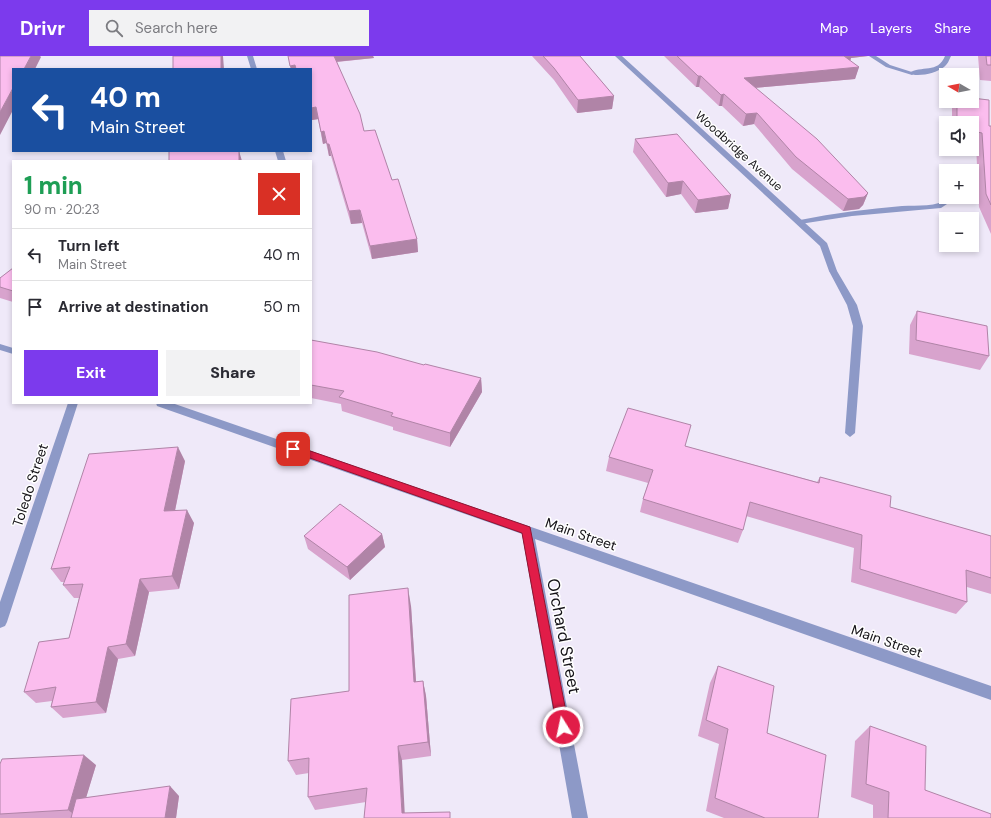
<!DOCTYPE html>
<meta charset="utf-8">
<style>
body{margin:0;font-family:"DM Sans",sans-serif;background:#f2f2f3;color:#2b2b33;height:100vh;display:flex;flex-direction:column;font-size:15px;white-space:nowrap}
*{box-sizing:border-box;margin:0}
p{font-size:13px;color:#7c7c81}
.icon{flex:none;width:22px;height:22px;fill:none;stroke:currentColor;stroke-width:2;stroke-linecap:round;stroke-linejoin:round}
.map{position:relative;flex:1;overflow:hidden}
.sheet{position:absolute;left:12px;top:104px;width:300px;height:244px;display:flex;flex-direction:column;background:#fff;border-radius:0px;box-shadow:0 2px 6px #0003}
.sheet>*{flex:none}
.hud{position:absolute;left:12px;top:12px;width:300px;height:84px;border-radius:0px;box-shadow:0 2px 6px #0003;background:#1a4fa0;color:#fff;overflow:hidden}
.needle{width:26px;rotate:279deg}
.buttons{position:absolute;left:939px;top:12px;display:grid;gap:8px}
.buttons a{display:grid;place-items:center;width:40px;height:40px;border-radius:0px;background:#fff;box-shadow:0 2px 6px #0003;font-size:20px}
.pin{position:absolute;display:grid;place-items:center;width:34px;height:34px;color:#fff;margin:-17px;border-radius:8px;box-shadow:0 2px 6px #0006}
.me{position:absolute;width:44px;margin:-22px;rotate:350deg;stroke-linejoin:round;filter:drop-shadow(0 0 3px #0008)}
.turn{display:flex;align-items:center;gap:14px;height:84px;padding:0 12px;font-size:18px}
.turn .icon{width:52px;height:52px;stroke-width:2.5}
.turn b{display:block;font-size:28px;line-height:34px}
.round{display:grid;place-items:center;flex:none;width:42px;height:42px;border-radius:0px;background:#f2f2f3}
.summary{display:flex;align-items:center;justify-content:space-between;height:68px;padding:0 12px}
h1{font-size:24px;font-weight:800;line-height:30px;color:#1e9e55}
.button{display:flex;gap:8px;margin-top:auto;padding:8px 12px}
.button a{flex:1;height:46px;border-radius:0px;background:#7c3aed;color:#fff;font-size:16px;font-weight:800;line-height:46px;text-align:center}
.button a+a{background:#f2f2f3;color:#2b2b33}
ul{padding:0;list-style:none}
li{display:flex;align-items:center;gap:12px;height:52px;padding:0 12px;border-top:1px solid #e1e1e2}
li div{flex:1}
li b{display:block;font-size:15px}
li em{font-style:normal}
header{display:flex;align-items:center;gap:24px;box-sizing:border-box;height:56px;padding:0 20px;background:#7c3aed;color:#fff}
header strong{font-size:19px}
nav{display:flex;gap:22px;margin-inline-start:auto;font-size:14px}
.search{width:280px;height:36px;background:#f2f2f3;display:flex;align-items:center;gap:10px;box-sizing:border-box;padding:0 14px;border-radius:0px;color:#7c7c81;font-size:15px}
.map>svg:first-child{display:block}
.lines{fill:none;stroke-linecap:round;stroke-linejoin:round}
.service{fill:#8d99c7;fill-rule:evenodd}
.minor{fill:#8d99c7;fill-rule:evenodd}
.wall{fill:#d8a3cd}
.shaded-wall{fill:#b084a7}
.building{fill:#fbbdee;stroke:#b084a7}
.route{fill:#e11d48;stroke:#92132f}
.labels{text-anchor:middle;stroke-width:3;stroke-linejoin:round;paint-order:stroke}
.far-street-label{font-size:12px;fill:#141217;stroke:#fff}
.street-label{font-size:14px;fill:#141217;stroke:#fff}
.near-street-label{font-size:17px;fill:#141217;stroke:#fff}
</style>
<header>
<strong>Drivr</strong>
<div class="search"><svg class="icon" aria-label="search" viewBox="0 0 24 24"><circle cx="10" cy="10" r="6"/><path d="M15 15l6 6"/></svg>Search here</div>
<nav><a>Map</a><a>Layers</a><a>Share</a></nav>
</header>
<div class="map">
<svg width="991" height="762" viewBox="0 0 991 762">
<rect width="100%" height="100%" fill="#efe9f9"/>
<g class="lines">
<!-- service -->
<path class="service" d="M945 0H951C949 4 948 8 944 11 937 17 916 22 909 17 921 9 938 18 945 0Z
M942 110 949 112V115H946L947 148 941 152 852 160 800 168 796 166 800 164C834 157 868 153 902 150 914 149 927 151 939 147Z
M833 212 837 215 857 249 863 270 855 377 850 381 845 377 853 270 847 249 829 215Z"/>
<!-- minor -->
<path class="minor" d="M247 0H253L257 13H251Z
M615 0H622L827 187 837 215 836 217 833 218 829 215 820 190Z
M869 0H876L890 9 915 17 912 19 886 11Z
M275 95H283L286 105H278Z
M0 288 13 292V298L0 294Z
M68 347H78L7 566 5 570 0 572V546Z
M156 347H172L991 630V644L535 483 588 762H572L522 478 157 350Z"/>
</g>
<!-- wall -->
<path class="wall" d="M288 0H373L374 2 337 6 364 75 392 124 417 183 418 196 372 203 362 167 351 168 331 100H329L326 87 323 88 318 63 312 64 311 61V13H291Z
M532 0H580L614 40 612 53 577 57 554 24Z
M664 0H868L851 2 850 5 859 11 855 23 755 32 868 137 863 149 859 153 843 155 792 113 754 68 743 70 722 50H719L699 31H696Z
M978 0H991V25L980 24Z
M955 45H972L989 70H991V178L979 151 976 89H972V67H952V51Z
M635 83 731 139 728 153 695 157 681 138 666 141 633 96Z
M13 212V246L0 242V222Z
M917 255 989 300 980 314 909 298 910 269Z
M311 284 481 322 482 336 450 391 393 374V371L342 355 341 348 311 342Z
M685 390 817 426 820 421 890 451 991 480V538L967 531V546L956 558 851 526 854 492 746 460 743 474 738 487 640 456 643 443 648 427 606 415 609 401Z
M185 405 175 455 194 467 179 533 149 536 135 600 118 603 106 657 63 662 51 651 52 645 36 647 24 636 69 582 79 542H74L63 529 65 526H61L51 513Z
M382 478 385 491 350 524 308 493 304 480Z
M411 550 416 626 423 625 426 640 431 700 402 704 364 762 366 746 315 754 308 741 309 717 296 719 288 705 349 635Z
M718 610 767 677 818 762H724L706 755 719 688 698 680 710 627Z
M870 670 925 734 991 762H873V749L851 741 855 685Z
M0 708 96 709 86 741 179 740 176 762H0Z"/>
<!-- shaded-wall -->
<path class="shaded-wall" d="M31 0H40L41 1 35 13H24Z
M221 0H223L224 13H221Z
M333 0H373L374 2 334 6Z
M842 0H868L851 2 849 9Z
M295 9 296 13H291L290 10Z
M859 11 855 23 741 33 744 22Z
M698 20H701L699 31H696Z
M13 32V54L0 79V56Z
M724 38 722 50H719L721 39Z
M614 40 612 53 577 57 578 44Z
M316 51 319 63 312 64 311 58V52Z
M757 57 754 68 743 70 746 58Z
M324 75 326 87 323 88 321 76Z
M327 88H329L331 100H329Z
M239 95 242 105H239Z
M683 125 681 138 666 141 668 127Z
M868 137 863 149 859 153 843 155 848 143Z
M731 139 728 153 695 157 698 144Z
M360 154 362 167 351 168 349 155Z
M417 183 418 196 372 203 370 190Z
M481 322 482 336 450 391V377Z
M178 391 185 405 172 469 164 455Z
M187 454 194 467 179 533 172 520Z
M382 478 385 491 350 524 347 511Z
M140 523 149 536 135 600 126 588Z
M408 532 411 550 417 641 414 626Z
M108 591 118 603 106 657 96 646Z
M423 625 426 640 431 700 428 686Z
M398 690 402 704 405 762 402 757Z
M84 699 96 709 80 762H79L68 754Z
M170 730 179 740 176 762H165Z"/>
<!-- building -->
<path class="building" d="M0 0H31L24 13H13V32L0 56Z
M173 0H221V13H173Z
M288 0H334L360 58 364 75 375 74 392 124 398 123 417 183 370 190 360 154 349 155 329 88H327L324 75 321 76 316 51 311 52V13H296L295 9 290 10Z
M543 0H580L614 40 578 44 554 12Z
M677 0H844L859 11 744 22 817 83 868 137 864 141 848 143 796 101 757 57 746 58 724 38 721 39 701 20H698Z
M986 0H991V9H987Z
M972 42 989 44V70H991V149L986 138 982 77 972 75V67H957V45H972Z
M677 78 731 139 698 144 683 125 668 127 635 83Z
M169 95H239V105H169Z
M13 212V235L0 231V222Z
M917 255 987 270 989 300 916 284Z
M311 284 377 296 424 309 425 308 481 322 450 377 391 360 393 357 339 341 344 335 311 329Z
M628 352 691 369 685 390 819 427 820 421 891 440 890 451 991 480V522L966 514 967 546 860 513 862 479 750 446 743 474 643 443 653 414 609 401Z
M178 391 164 455 187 454 172 520 140 523 126 588 108 591 96 646 51 651 56 631 24 636 39 586 69 582 83 528 63 529 70 511 51 513 89 398Z
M340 448 382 478 347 511 304 480Z
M408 532 414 626 423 625 428 686 398 690 402 757 450 756V762H364L367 732 308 741 309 702 288 705 291 643 349 635V539Z
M718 610 774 630 767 677 826 699 818 762H765L715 742 728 673 706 664Z
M870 670 926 690 925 734 991 758V762H888L889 736 866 728Z
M84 699 68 754 0 758V708L2 703Z
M170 730 165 762H71L76 743Z"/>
<!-- route -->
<path class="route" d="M293 389 530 471 569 671 568 676 563 677 559 676 557 671 522 477 290 395V390Z"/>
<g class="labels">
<!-- far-street labels -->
<g class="far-street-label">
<text transform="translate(739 95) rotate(42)" y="4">Woodbridge Avenue</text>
</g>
<!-- street labels -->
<g class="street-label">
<text transform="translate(30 429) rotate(-72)" y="5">Toledo Street</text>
<text transform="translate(581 478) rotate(19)" y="5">Main Street</text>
<text transform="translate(887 585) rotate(19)" y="5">Main Street</text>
</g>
<!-- near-street labels -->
<g class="near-street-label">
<text transform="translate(564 580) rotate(79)" y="6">Orchard Street</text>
</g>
</g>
</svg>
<div class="buttons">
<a><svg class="needle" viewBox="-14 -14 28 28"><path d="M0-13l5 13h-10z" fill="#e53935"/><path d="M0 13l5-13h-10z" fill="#7c7c81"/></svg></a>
<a><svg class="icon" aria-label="sound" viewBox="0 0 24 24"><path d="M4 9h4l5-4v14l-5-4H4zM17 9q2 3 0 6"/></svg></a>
<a>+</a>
<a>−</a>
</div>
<div class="pin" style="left:293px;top:393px;background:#d93025"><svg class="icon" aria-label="arrive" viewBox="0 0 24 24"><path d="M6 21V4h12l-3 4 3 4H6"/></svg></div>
<svg class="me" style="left:563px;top:671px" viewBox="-20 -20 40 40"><circle r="17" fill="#e11d48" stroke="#fff" stroke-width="3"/><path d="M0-11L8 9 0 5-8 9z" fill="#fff"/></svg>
<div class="hud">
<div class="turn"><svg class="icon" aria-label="left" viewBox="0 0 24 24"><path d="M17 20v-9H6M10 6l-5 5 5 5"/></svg><div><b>40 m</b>Main Street</div></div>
</div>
<section class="sheet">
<div class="summary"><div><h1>1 min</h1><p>90 m · 20:23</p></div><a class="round" style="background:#d93025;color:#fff"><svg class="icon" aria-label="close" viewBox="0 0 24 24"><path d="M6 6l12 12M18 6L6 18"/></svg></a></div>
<ul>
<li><svg class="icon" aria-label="left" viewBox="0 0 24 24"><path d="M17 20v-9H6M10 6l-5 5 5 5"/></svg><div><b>Turn left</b><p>Main Street</p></div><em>40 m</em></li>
<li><svg class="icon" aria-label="arrive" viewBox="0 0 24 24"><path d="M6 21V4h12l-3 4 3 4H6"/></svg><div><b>Arrive at destination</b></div><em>50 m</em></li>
</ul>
<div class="button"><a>Exit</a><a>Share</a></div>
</section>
</div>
